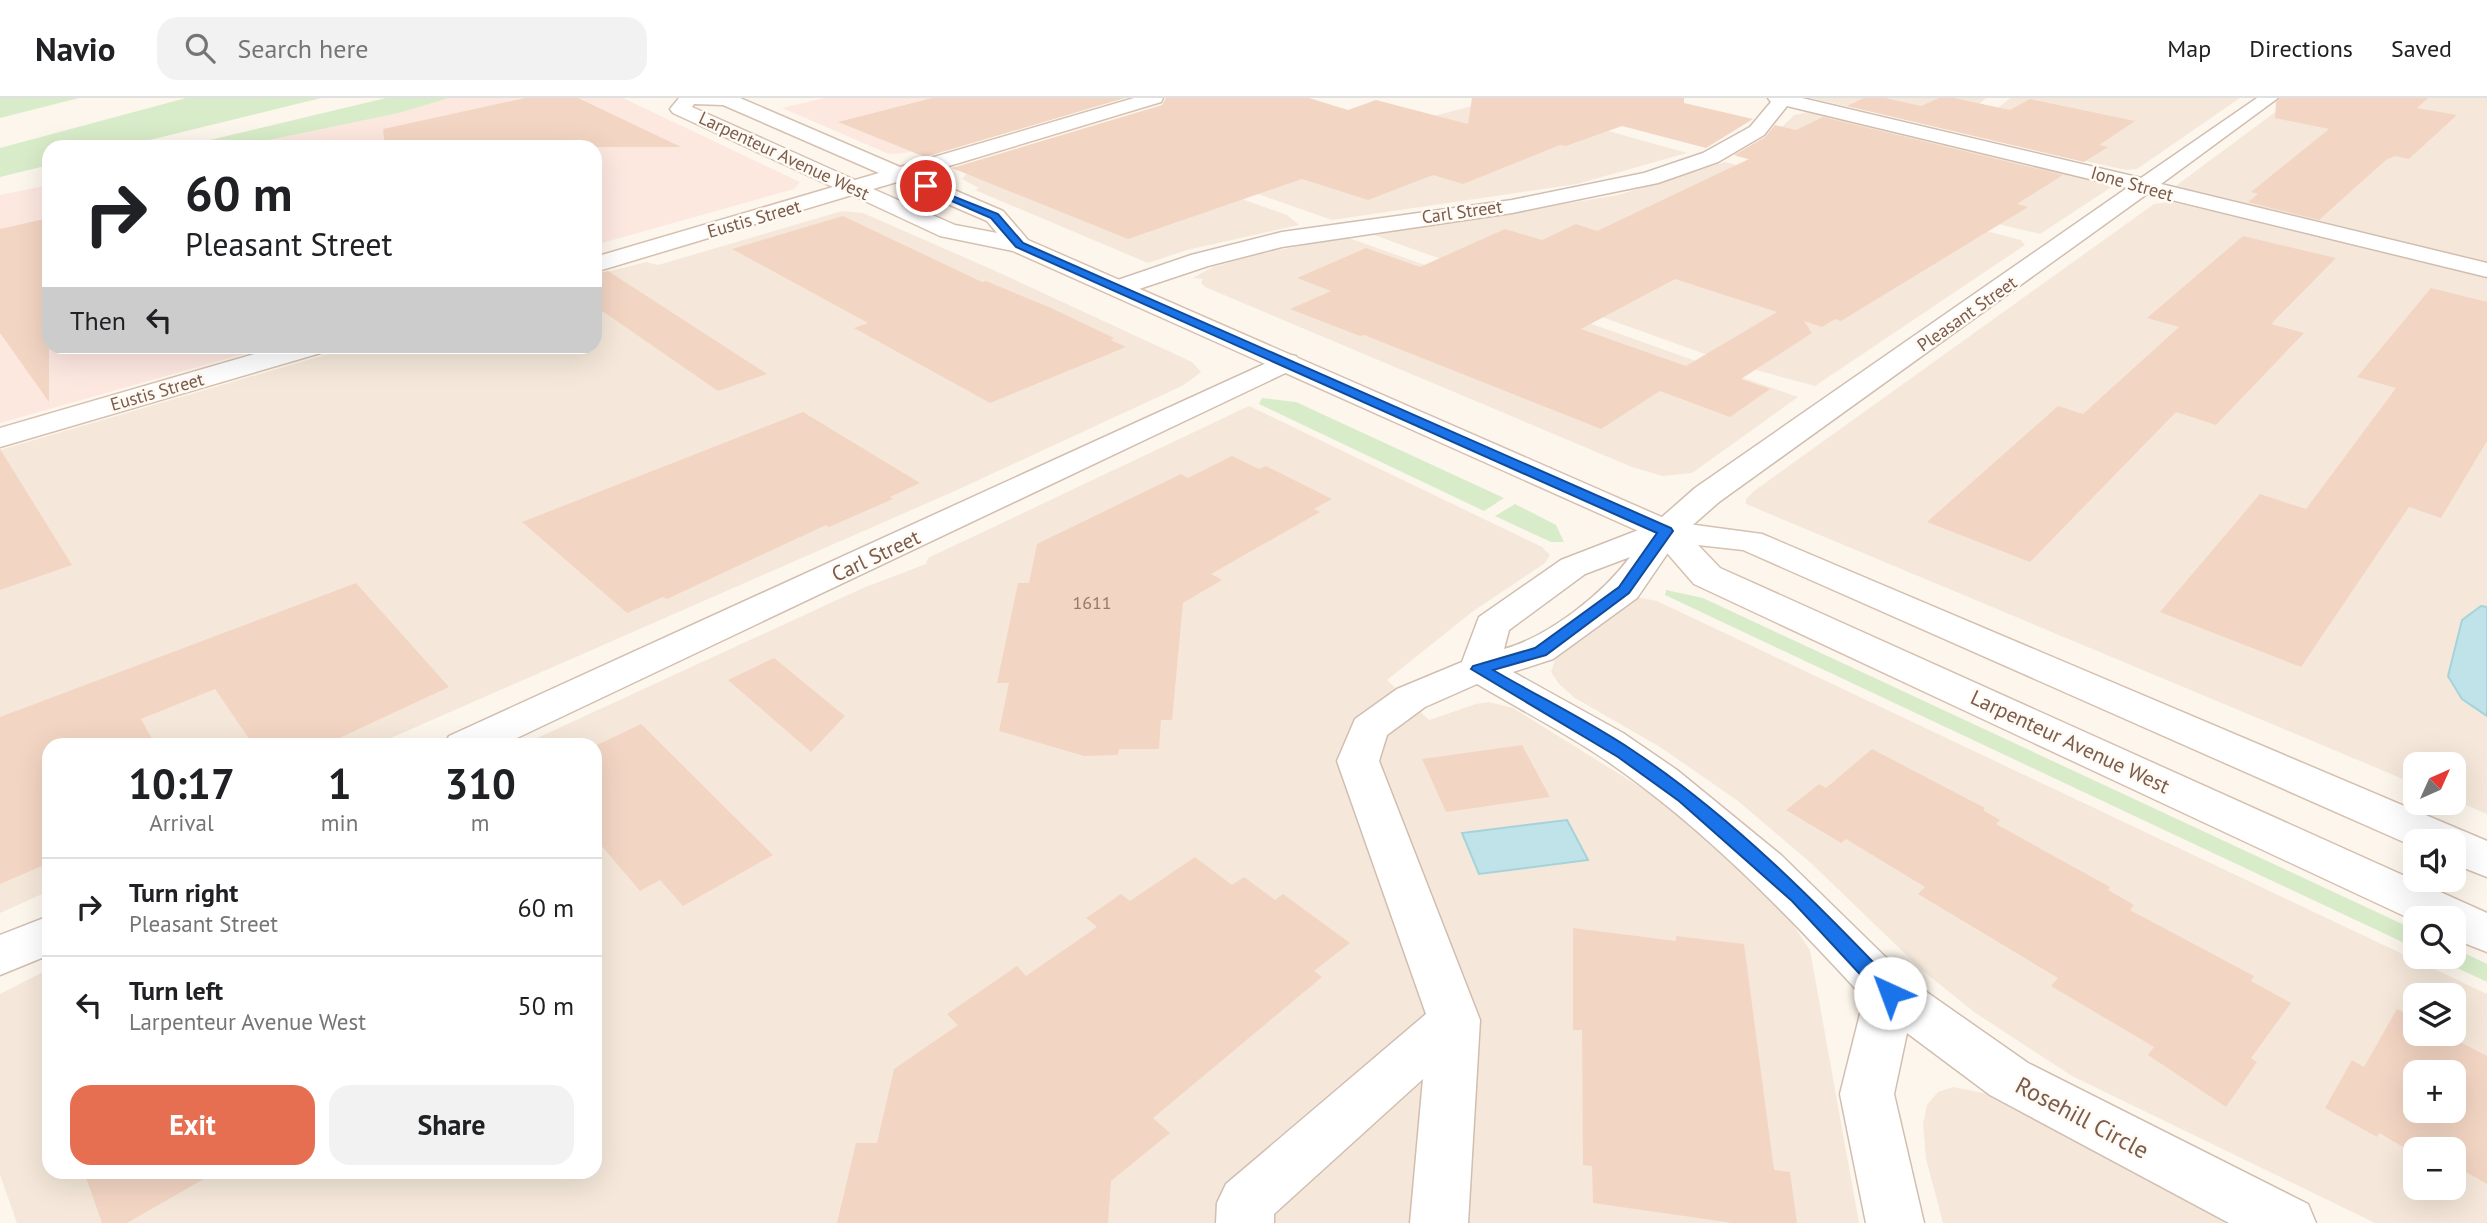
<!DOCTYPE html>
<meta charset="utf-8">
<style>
body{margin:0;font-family:"PT Sans",sans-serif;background:#f2f2f2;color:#202124;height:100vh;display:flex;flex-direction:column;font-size:26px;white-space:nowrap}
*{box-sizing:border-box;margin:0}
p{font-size:23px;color:#757577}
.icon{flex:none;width:38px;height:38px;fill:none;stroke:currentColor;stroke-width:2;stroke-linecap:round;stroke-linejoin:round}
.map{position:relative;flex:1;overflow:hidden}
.side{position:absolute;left:42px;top:640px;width:560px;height:441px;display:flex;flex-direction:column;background:#fff;border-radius:21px;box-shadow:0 7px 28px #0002}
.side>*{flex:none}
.guide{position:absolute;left:42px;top:42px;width:560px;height:214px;border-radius:21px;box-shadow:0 7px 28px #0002;background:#fff;color:#202124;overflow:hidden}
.needle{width:46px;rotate:45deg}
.buttons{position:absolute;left:2403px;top:654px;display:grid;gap:14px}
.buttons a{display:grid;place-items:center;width:63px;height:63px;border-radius:14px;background:#fff;box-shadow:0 7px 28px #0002;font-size:35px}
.pin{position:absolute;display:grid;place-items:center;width:60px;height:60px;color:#fff;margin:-30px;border:4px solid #fff;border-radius:50%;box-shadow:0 2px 7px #0007}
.me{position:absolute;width:77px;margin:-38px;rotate:317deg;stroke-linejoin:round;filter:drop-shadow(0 0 5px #0008)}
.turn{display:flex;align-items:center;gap:24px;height:147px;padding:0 28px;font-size:32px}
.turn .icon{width:91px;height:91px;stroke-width:2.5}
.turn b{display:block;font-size:49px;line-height:60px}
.then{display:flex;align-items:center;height:66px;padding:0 28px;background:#0003;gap:14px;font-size:26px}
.eta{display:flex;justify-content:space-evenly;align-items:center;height:119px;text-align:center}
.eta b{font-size:42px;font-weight:800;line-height:49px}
.cta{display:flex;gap:14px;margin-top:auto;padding:14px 28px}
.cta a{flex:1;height:80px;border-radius:21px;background:#e76f51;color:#fff;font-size:28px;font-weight:800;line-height:80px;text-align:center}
.cta a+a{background:#f2f2f2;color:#202124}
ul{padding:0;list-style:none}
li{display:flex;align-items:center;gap:21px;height:98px;padding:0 28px;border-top:2px solid #e0e0e0}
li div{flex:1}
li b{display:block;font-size:26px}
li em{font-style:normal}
header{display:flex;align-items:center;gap:42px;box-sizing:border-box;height:98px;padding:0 35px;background:#fff;border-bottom:2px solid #e0e0e0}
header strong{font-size:33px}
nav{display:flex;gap:38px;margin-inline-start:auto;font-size:24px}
.search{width:490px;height:63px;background:#f2f2f2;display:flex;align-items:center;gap:18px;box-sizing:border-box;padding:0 24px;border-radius:21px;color:#757577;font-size:26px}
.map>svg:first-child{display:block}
.residential{fill:#f5e8da;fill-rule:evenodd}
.commercial{fill:#fde8e0}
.green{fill:#d8ecc9}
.water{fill:#bfe3e8;stroke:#a5d3da;stroke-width:2}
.building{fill:#f3d5c3;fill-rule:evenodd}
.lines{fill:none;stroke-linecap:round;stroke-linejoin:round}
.street-casing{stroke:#d1beb0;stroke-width:3}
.secondary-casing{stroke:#d6c0b0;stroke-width:3}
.street{fill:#fff;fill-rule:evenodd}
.secondary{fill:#fff;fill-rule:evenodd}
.route{fill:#1a73e8;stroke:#114b97;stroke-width:2}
.labels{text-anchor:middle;stroke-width:5;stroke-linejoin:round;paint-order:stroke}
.far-street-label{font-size:18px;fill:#7a5c4d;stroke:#fffaf3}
.number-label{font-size:18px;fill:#987a6a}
.street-label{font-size:21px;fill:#7a5c4d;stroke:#fffaf3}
.near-street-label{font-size:24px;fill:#7a5c4d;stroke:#fffaf3}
</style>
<header>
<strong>Navio</strong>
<div class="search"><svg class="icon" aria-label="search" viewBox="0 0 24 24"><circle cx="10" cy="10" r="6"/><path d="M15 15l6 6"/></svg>Search here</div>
<nav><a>Map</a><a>Directions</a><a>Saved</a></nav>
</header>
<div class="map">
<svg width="2487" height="1125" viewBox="0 0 2487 1125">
<rect width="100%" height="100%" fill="#fdf6ec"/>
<!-- residential -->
<path class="residential" d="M1811 0H1986L1951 31H1945Z
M2010 0H2240L2137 71 2126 72 1978 39V27Z
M2294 0H2487V166L2176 91 2177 87Z
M1487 4H1504L1687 55 1577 86 1332 122 1207 78Z
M1809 14 2106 84 2110 90 2040 136 1900 103 1736 58 1779 32 1794 17Z
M1725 64 2021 142 2025 147 1815 288 1730 265 1374 137 1618 97Z
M968 74 1231 97 1287 117 1299 127 1187 152 1148 165 975 92 979 90 962 81Z
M2171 104 2487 177V716L2454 702V667H2415V686L1746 406V401L1754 393 2154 106Z
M842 113 863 115 1000 175 1192 264 1201 274 1184 287 957 392 375 647 49 648V793L0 815V352L352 249 595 248V177L646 164 658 167Z
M1346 139 1798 299 1692 375 1662 378 1632 369 1205 189 1201 185 1203 181 1193 180 1213 169 1264 155Z
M1249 308 1542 449 1550 457 1545 465 1472 514 1387 582 1429 622 1476 606 1489 604 1513 610 1661 702 1724 751 1783 812 1810 852 1859 1125H17L0 1077V896L49 871V1074H595V648L522 647 863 490 926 466 928 460Z
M1636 499 1657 503 2487 896V1125H2375L2072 978 1974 914 1922 872 1811 765 1738 703 1660 649 1575 600 1559 586 1551 574 1556 559ZM2415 898H2454V936H2415ZM2415 975H2454V1013H2415ZM2415 1052H2454V1090H2415Z
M1953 989 1993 997 2243 1125H1943L1926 1061 1923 1026 1927 1007 1938 994Z"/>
<!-- commercial -->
<path class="commercial" d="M449 0H623L800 84 794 91 595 147V49H261L268 47 263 43 399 15Z
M824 0H981L1034 19 906 55 889 56 782 10Z
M49 87V248L268 249 0 325V97Z"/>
<!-- green -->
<path class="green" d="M0 0H79L0 20Z
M186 0H321L121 49H49V67L0 79V50Z
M386 0H449L399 15 264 43 269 47 261 49H181Z
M1262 300 1296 304 1504 400 1484 413 1259 306Z
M1515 406 1556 427 1564 444H1551L1495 418Z
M1666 492 1703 500 2415 832V850L1665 497Z
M2454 850 2487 866V884L2434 859H2454Z"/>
<!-- water -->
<path class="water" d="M2481 508 2487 509V618L2462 601 2448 578 2462 522Z
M1567 722 1588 762 1479 776 1462 735Z"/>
<!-- building -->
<path class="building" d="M525 0H578L681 49H385L383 31Z
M932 0H1125L925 59 838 24Z
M1166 0H1309L1348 12 1376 2 1468 26 1472 0H1684V5L1753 21 1706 50 1622 28 1566 48 1560 47 1463 86 1433 77 1368 102 1302 81 1128 141 952 70 1162 7Z
M1864 0H1885L1921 8 1939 0H1954L2010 12 2030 1 2135 23 2099 47 2108 49 2084 64 1847 8Z
M2281 0H2428L2417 10 2457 17 2409 61 2395 58 2386 62 2319 122 2248 104 2258 96 2251 94 2329 31 2275 20 2276 4Z
M1823 19 2063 77 2017 106 2028 109 1841 223 1835 221 1822 229 1804 223 1812 235 1741 281 1770 291 1730 319 1660 293 1601 331 1364 237 1360 238 1290 211 1331 193 1297 180 1366 150 1420 169 1505 131 1542 142 1576 126 1597 133 1749 61 1734 57 1765 39 1775 27 1796 32ZM1675 181 1777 214 1686 268 1581 231Z
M843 118 982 184 986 183 1051 210 1114 240 1111 242 1126 249 990 305 854 230 868 225 732 151Z
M49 120V304L0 235V131Z
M2243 138 2336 160 2271 226 2304 235 2216 327 2176 314 2030 464 1927 424 2058 308 2083 316 2179 229 2147 220Z
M608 173 767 276 718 293 595 208V176Z
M2431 190 2487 204V343L2441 420 2409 409 2301 569 2160 514 2260 396 2306 411 2396 290 2357 279Z
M803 314 920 385 890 399 893 401 829 429 826 427 667 501 663 499 627 515 522 424Z
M0 351 72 467 0 492Z
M1232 358 1259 371 1266 368 1332 401 1314 411 1320 414 1211 476 1222 482 1183 505 1172 622H1161L1159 651H1119L1118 657 1084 658 999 633 1009 585H997L1018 485H1029L1037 446 1181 376 1188 380Z
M356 485 449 589 322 648H254L215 591 141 621 156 648H49V765L0 786V619Z
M774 560 845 618 811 654 728 582Z
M641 626 773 757 683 808 660 782 640 793 595 740V648Z
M1522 647 1550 699 1446 714 1422 661Z
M1872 651 1985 710 1983 712 2000 722 1996 726 2110 789 2108 792 2134 807 2130 812 2254 878 2251 883 2291 905 2251 960 2257 964 2226 1009 2148 957 2154 949 2051 888 2058 880 1918 796 1925 789 1846 741 1841 745 1786 712 1819 686 1826 690Z
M1195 759 1232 787 1244 779 1275 802 1283 796 1350 845 1314 873 1322 879 1153 1020 1170 1035 1111 1083 1108 1125H837L856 1045H877L894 971 958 927 947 916 1017 868 1026 878 1097 829 1086 820 1121 796 1130 803Z
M1573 830 1676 843V838L1744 846 1774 1072 1790 1074 1797 1125H1733L1593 1105 1592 1068 1583 1067 1582 932H1573Z
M2397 911 2415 920V936H2445L2487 958V1086L2454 1067V1052H2426L2416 1046 2412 1054 2379 1035 2377 1039 2325 1010 2352 962 2364 969ZM2415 975H2454V1013H2415Z
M84 1074H216L127 1125H102Z"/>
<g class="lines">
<defs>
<path id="street" d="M1768 0H1802L2141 80 2257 0H2278L2161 86 2487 165V179L2147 96 1719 404 1678 440 1637 500 1553 561 1513 574 1623 635 1677 672 1781 757 1908 881 2028 965 2308 1106 2316 1125H2229L1990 997 1907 935 1894 996 1924 1125H1866L1840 996 1864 900C1786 815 1705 731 1610 665 1568 636 1521 612 1477 586L1425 609 1387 637 1379 663 1480 922 1468 1125H1410L1423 981 1274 1116V1125H1216L1217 1105 1226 1086 1426 916 1337 663 1355 621 1397 591 1462 564 1479 519 1561 462 1654 426 1695 390 2127 90 1787 8 1764 37 1718 64 1658 85 1512 115 1282 149 1208 168 1118 198 1109 195 1105 190 1109 185 1191 157 1282 134 1512 102 1644 75 1703 55 1750 29 1771 4ZM1630 459C1603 496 1548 539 1504 551L1509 532 1585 476Z
M1286 256 1296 258 1300 264 1296 270 500 648H444L449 638Z
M49 818V857L0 877V837Z"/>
<path id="secondary" d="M679 0H740L900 69 1134 0H1163L1161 4 919 77 1003 113 1028 142 1673 424 1762 436 2487 743V779L2454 766V744H2415V749L1743 452 1698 447 1720 470 2487 815V854L2454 841V821H2415V823L1694 486 1654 440 1013 153 940 138 852 97 595 174V159L833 89 673 15 670 11ZM694 6 723 7 879 75 855 82 692 9ZM897 84 987 123 997 135 955 127 873 91Z
M282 248H327L324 254 0 349V330Z"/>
</defs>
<!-- street casing -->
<use href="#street" class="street-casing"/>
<!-- secondary casing -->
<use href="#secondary" class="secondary-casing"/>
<!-- street -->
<use href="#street" class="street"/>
<!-- secondary -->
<use href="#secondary" class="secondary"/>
</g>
<!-- route -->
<path class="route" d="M922 86 998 116 1023 145 1671 430 1673 433 1629 495 1546 557 1493 572C1539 599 1587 622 1632 652 1731 718 1815 803 1897 889L1900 895 1897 901H1883L1792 803 1679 703 1618 659 1471 571 1473 568 1535 550 1619 489 1657 435 1016 149 991 120 922 90Z"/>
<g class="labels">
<!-- far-street labels -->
<g class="far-street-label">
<text transform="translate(784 58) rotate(25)" y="6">Larpenteur Avenue West</text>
<text transform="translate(2132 86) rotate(16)" y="6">Ione Street</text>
<text transform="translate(1462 114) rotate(-8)" y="6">Carl Street</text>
<text transform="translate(754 121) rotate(-16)" y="6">Eustis Street</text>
<text transform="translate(1967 216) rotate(-35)" y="6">Pleasant Street</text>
<text transform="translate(157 294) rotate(-16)" y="6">Eustis Street</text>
</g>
<!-- number labels -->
<g class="number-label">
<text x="1092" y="511">1611</text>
</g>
<!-- street labels -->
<g class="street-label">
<text transform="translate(876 458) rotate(-25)" y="7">Carl Street</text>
<text transform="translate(2070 644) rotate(25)" y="7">Larpenteur Avenue West</text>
</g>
<!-- near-street labels -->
<g class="near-street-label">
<text transform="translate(2082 1020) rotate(28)" y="8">Rosehill Circle</text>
</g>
</g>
</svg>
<div class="buttons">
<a><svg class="needle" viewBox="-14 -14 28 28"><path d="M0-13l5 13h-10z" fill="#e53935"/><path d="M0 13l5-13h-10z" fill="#757577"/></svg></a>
<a><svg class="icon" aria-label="sound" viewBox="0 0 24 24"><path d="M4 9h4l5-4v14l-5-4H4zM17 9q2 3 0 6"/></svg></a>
<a><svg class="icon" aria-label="search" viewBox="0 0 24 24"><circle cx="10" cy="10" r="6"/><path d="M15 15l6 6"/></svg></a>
<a><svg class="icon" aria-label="layers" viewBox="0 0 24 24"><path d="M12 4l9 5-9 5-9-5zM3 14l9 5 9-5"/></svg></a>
<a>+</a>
<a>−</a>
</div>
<div class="pin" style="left:926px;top:88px;background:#d93025"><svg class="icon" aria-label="arrive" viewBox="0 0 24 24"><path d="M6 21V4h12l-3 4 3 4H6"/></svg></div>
<svg class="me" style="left:1890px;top:895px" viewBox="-20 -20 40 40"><circle r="19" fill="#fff"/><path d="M0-13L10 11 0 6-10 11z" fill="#1a73e8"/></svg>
<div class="guide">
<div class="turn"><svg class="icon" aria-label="right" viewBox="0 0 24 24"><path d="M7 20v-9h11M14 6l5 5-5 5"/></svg><div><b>60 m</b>Pleasant Street</div></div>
<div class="then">Then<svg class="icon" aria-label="left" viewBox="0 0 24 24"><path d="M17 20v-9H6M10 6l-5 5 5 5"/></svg></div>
</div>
<section class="side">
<div class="eta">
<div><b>10:17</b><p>Arrival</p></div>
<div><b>1</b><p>min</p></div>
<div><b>310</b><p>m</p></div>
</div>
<ul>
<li><svg class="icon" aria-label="right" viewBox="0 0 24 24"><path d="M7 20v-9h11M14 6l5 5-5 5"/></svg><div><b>Turn right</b><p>Pleasant Street</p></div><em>60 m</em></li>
<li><svg class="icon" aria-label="left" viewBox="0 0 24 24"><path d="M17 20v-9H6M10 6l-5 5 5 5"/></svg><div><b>Turn left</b><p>Larpenteur Avenue West</p></div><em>50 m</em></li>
</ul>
<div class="cta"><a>Exit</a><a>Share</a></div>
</section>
</div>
